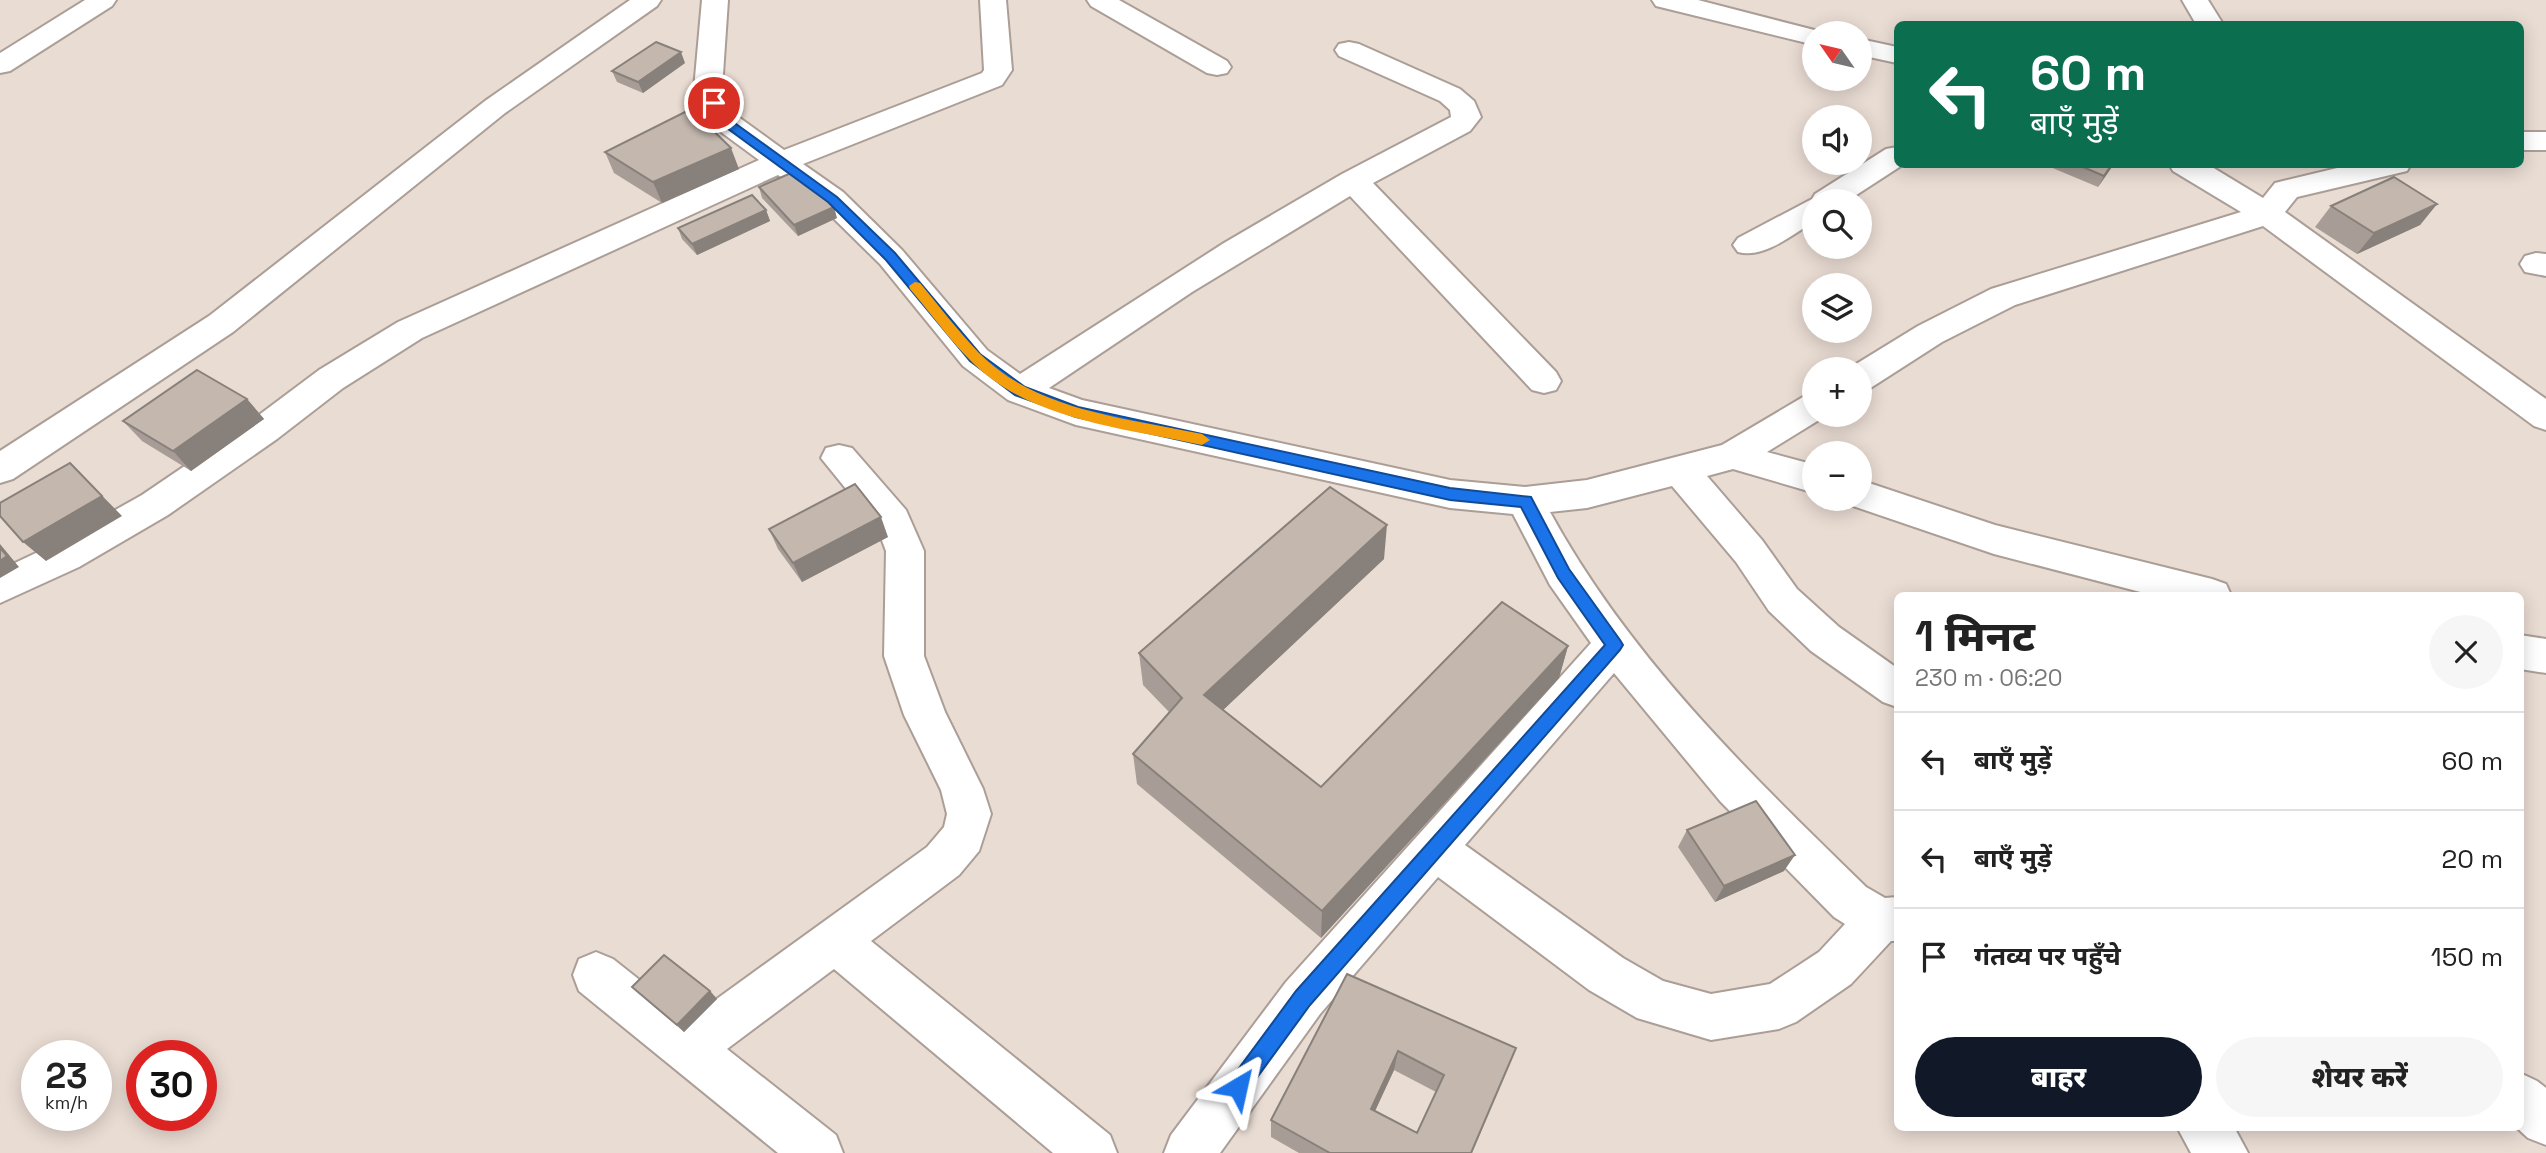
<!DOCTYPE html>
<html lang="hi">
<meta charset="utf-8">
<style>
body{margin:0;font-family:"Space Grotesk","Noto Sans Devanagari",sans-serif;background:#f6f6f6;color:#222;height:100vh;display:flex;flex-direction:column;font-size:26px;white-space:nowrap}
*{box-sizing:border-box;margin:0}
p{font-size:23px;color:#767676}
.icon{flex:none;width:38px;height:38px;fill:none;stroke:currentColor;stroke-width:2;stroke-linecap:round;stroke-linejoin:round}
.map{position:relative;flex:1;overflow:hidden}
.details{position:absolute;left:1894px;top:592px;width:630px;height:539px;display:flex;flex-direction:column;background:#fff;border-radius:10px;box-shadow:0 4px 18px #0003}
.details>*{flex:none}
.top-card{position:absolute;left:1894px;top:21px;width:630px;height:147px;border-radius:10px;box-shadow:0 4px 18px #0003;background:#0b6e4f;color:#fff;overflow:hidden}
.needle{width:46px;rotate:304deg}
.controls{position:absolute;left:1802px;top:21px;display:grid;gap:14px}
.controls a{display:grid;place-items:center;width:70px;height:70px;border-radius:50%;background:#fff;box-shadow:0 4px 18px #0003;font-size:35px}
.speed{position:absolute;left:21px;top:1040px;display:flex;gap:14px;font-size:35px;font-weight:700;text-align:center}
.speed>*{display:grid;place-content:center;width:91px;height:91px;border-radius:50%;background:#fff;box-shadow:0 4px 18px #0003;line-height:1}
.speed small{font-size:18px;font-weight:400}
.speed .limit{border:10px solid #d22;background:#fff;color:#111}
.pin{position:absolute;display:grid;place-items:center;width:60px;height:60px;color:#fff;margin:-30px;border:4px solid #fff;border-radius:50%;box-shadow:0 2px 7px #0007}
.me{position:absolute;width:77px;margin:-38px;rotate:36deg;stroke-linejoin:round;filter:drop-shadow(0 0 5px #0008)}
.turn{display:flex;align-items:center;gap:24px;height:147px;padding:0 21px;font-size:32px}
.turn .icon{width:91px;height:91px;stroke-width:2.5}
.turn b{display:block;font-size:49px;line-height:60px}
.round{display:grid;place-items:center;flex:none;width:74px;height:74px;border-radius:37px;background:#f6f6f6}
.headline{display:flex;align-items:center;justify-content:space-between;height:119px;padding:0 21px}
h1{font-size:42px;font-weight:800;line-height:52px}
.primary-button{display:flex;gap:14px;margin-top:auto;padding:14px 21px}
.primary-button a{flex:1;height:80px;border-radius:42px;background:#111827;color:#fff;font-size:28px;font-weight:800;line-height:80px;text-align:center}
.primary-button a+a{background:#f6f6f6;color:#222}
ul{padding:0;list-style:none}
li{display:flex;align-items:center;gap:21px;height:98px;padding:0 21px;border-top:2px solid #e0e0e0}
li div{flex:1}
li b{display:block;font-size:26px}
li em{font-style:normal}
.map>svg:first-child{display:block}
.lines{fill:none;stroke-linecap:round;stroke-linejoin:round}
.minor-casing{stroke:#ab9e96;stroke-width:4}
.minor{fill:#fff;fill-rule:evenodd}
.wall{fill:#a89d96;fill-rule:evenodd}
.shaded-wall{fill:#88807a}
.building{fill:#c3b7ae;stroke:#88807a;stroke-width:2;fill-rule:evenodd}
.route{fill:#1a73e8;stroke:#114b97;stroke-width:2}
.slow{fill:#f59e0b}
</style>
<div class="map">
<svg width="2546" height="1153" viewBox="0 0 2546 1153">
<rect width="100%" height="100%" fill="#e9dcd3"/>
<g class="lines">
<defs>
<path id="minor" d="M85 0H116L112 6 10 71 0 73V53Z
M630 0H661L657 6 505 113 233 332 13 479 0 483V451L209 316 485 101Z
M702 0H728L722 89 733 113 784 150 982 73 984 70 980 0H1006L1012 70 1002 85 803 164 843 192 902 250 987 350 1020 374 1224 243 1342 174 1451 117 1450 110 1440 101 1339 56 1335 50 1339 44 1349 42 1359 44 1460 89 1474 101 1481 117 1470 131 1373 183 1556 372 1561 381 1556 390 1544 393 1532 390 1350 196 1192 292 1049 388 1082 400 1450 480 1525 487 1587 480 1722 445 1803 397 1815 393V415H1827L1767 452 1815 465V493L1733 469 1707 476 1762 540 1797 589 1839 627 1897 668V707L1883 702 1811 651 1769 611 1736 562 1672 486 1587 508 1550 512C1629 657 1749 773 1866 887L1885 898 1897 897V941H1891L1851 984 1796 1022 1779 1029 1711 1040 1637 1018 1589 990 1438 877 1320 1014 1220 1153H1164L1171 1135 1286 982 1591 643 1550 585 1513 514 1450 508 1076 425 1008 400 963 366 880 264 821 206 778 175 422 338 343 388 277 439 168 515 79 567 0 603V570L53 545 142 495 251 421 319 370 398 322 759 160 710 124 694 89ZM1614 673 1720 801 1834 917 1845 924 1819 952 1770 984 1711 994 1663 981 1623 958 1465 845Z
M1087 0H1119L1227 61 1231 67 1227 73 1217 75 1207 73 1091 6Z
M1652 0H1698L1826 33H1815V45L1656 6Z
M2182 0H2208L2223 24H2196Z
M1860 39 1897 47V63L1860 55Z
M2520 132H2546V150H2520Z
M1897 147V164H1904L1847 201H1815V221C1793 234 1764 259 1738 252L1733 245 1738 238 1812 199 1815 194 1886 149Z
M2169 164H2207L2263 198 2275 183 2354 164H2411L2407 171 2297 197 2285 212 2546 399V430L2534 426 2263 226 2015 305 1942 342 1872 387 1860 390V369H1848L1918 326 1991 289 2241 212 2173 171Z
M2536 253 2546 254V276L2525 272 2520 264 2525 256Z
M839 445 852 448 906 510 924 551V656L945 712 983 789 991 814 979 851 959 875 871 941 1110 1135 1117 1153H1053L834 969 727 1049 836 1135 843 1153H778L579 991 573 975 579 959 596 952 613 959 689 1019 927 847 944 827 947 814 941 790 904 715 884 656 886 551 877 527 821 458 826 448Z
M1860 480 1995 525 2212 579 2226 584 2231 595H2152L1994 554 1847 504 1844 499H1860Z
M2520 635 2546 639V673L2520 669Z
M2520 1073 2537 1081 2546 1088V1145L2528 1138 2516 1127H2520Z
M2177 1127H2234L2248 1153H2191Z"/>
</defs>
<!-- minor casing -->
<use href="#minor" class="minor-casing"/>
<!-- minor -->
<use href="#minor" class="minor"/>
</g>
<!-- wall -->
<path class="wall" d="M685 63 643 93 617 82 612 71Z
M605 152 739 169 662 203 614 173Z
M2043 164H2114L2098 187Z
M759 187 837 218 798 236 762 198Z
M2437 204 2420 225 2357 254 2315 227 2331 206Z
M766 210 770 221 697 255 682 239 678 228Z
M247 399 264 419 191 471 142 441 123 421Z
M769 529 888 537 802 582 778 549Z
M1384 559 1223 710 1321 787 1568 646 1559 678 1321 938 1137 784 1133 754 1169 712 1143 685 1139 653Z
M1687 830 1784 871 1715 902 1678 847Z
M1347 974 1516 1048 1472 1153H1299L1271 1137V1120ZM1394 1070 1436 1092 1417 1133 1375 1111Z
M632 987 710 991 717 999 684 1032Z"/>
<!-- shaded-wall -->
<path class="shaded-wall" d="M681 52 685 63 643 93 638 82Z
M731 148 739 169 662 203 653 182Z
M2112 164H2114L2098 187 2104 176Z
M2437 204 2420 225 2357 254 2374 233Z
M834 207 837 218 798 236 794 225Z
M766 210 770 221 697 255 692 244Z
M247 399 264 419 191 471 173 451Z
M70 463 122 516 46 561 23 542Z
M881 517 888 537 802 582 793 563Z
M1387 525 1384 559 1206 726 1204 695Z
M0 544 19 567 0 578Z
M1568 646 1559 678 1321 938 1322 911Z
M1795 855 1784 871 1715 902 1724 886Z
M710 991 717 999 684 1032 677 1025Z
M1398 1051 1394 1070 1368 1126 1371 1109Z"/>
<!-- building -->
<path class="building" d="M656 42 681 52 638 82 612 71Z
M691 109 731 148 653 182 605 152Z
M2076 164H2112L2104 176Z
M798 170 834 207 794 225 759 187Z
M2394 177 2437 204 2374 233 2331 206Z
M752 195 766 210 692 244 678 228Z
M197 370 247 399 173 451 123 421Z
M70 463 102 496 23 542 0 516V503Z
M855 484 881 517 793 563 769 529Z
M1330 487 1387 525 1204 695 1321 787 1502 602 1568 646 1322 911 1133 754 1182 698 1139 653Z
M0 548 7 556 0 561Z
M1756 801 1795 855 1724 886 1687 830Z
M664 955 710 991 677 1025 632 987Z
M1347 974 1516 1048 1471 1153H1330L1271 1120ZM1398 1051 1444 1075 1417 1133 1371 1109Z"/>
<!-- route -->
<path class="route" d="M714 100 720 103 725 116 837 197 895 253 980 354 1025 387 1078 407 1450 488 1531 497 1569 569 1620 640 1623 645 1620 650 1310 1005 1245 1094 1238 1097 1231 1094 1228 1087 1231 1079 1296 991 1605 645 1558 578 1521 507 1450 500 1076 417 1015 395 970 361 886 260 828 202 716 120 708 103Z"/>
<!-- slow -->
<path class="slow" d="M915 282 920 283C939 306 958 331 979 353 1036 411 1127 418 1202 434L1210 440 1202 445C1124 428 1027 420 969 359 948 338 930 312 910 289L909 286Z"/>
</svg>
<div class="controls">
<a><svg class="needle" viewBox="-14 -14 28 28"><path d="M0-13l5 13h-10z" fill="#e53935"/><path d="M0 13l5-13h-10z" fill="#767676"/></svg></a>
<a><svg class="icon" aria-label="sound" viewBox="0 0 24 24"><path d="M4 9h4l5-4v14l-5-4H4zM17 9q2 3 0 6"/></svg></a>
<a><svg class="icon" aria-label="search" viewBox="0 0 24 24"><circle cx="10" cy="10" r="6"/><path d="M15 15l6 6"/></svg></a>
<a><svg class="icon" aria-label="layers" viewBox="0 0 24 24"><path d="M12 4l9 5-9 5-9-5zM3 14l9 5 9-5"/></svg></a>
<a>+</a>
<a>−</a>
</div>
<div class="speed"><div>23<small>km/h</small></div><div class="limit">30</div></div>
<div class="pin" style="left:714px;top:103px;background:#d93025"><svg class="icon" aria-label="arrive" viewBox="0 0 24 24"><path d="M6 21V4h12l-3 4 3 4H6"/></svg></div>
<svg class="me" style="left:1238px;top:1087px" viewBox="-20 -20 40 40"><path d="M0-17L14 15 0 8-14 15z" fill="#1a73e8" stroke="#fff" stroke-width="4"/></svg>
<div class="top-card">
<div class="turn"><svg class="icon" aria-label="left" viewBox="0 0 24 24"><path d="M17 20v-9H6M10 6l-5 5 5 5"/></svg><div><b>60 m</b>बाएँ मुड़ें</div></div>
</div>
<section class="details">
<div class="headline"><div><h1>1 मिनट</h1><p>230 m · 06:20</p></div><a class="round"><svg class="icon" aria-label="close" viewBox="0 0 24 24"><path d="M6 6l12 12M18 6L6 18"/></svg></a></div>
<ul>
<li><svg class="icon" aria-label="left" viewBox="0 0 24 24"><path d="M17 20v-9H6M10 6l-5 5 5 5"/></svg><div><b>बाएँ मुड़ें</b></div><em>60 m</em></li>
<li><svg class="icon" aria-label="left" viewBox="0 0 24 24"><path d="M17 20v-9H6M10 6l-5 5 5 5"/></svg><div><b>बाएँ मुड़ें</b></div><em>20 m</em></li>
<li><svg class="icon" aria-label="arrive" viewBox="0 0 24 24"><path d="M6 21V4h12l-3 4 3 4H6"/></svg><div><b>गंतव्य पर पहुँचे</b></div><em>150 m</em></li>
</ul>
<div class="primary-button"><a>बाहर</a><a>शेयर करें</a></div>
</section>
</div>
